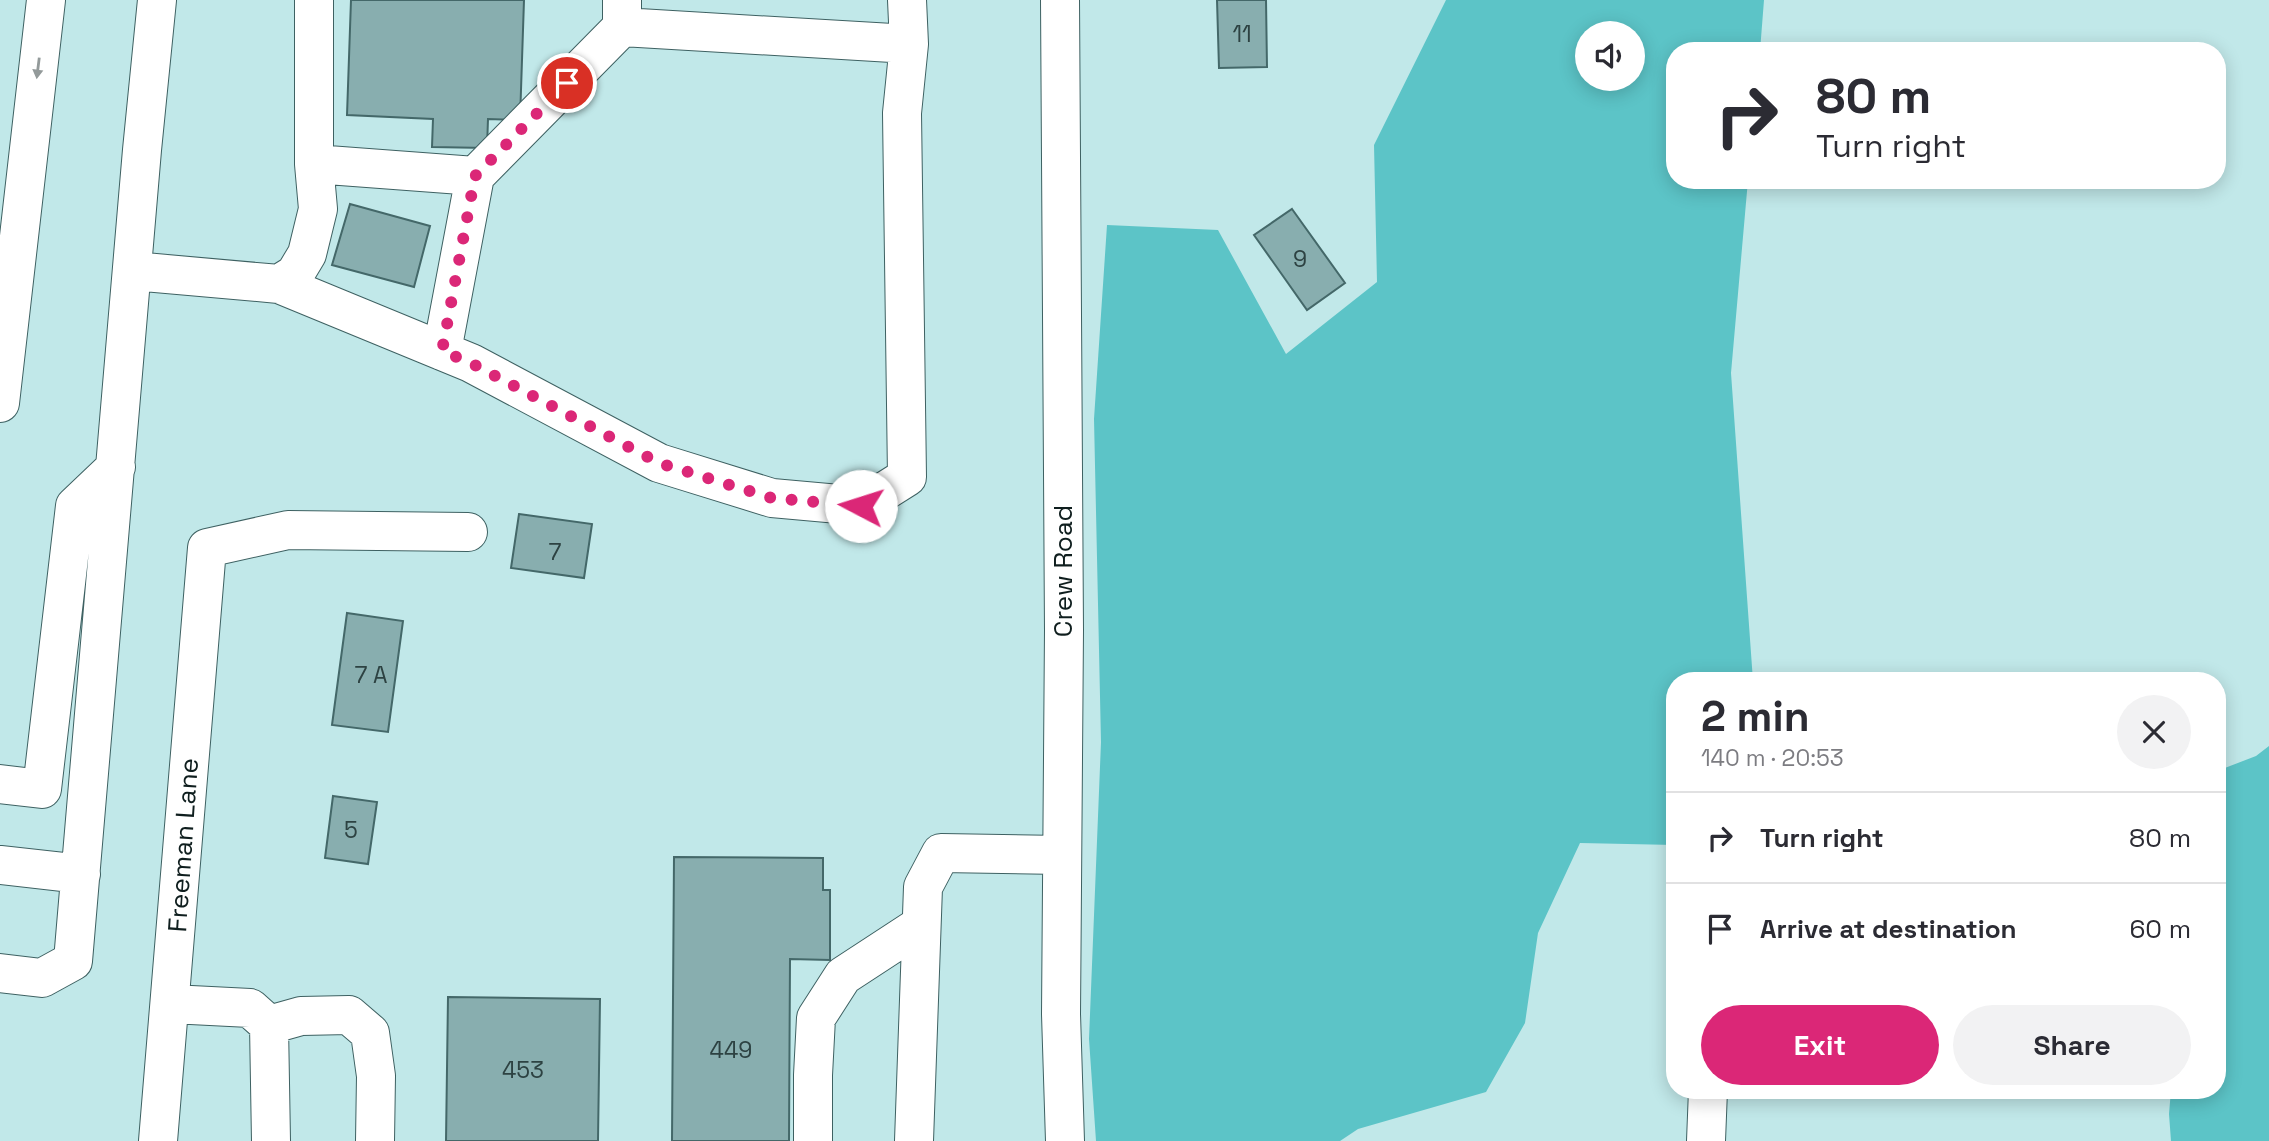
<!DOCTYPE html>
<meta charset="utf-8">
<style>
body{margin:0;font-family:"Space Grotesk",sans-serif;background:#f2f2f3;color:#2b2b33;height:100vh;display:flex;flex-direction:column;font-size:26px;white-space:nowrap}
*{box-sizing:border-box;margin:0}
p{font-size:23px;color:#7c7c81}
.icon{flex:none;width:38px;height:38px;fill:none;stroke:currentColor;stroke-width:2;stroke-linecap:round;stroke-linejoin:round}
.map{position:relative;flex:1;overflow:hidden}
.panel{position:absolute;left:1666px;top:672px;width:560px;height:427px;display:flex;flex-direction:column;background:#fff;border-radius:28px;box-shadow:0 4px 18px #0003}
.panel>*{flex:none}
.guide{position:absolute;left:1666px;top:42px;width:560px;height:147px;border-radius:28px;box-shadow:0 4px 18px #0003;background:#fff;color:#2b2b33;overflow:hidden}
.fabs{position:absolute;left:1575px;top:21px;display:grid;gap:14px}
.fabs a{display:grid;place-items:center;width:70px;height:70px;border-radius:50%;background:#fff;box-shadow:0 4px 18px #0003;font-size:35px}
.pin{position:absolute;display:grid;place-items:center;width:60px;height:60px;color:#fff;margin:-30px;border:4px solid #fff;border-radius:50%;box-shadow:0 2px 7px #0007}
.me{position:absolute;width:77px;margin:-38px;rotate:275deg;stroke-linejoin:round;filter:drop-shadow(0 0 5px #0008)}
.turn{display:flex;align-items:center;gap:24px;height:147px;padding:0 35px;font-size:32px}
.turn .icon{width:91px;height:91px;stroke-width:2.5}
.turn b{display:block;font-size:49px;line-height:60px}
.round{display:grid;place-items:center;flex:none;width:74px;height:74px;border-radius:37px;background:#f2f2f3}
.headline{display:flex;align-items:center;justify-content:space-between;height:119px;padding:0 35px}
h1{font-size:42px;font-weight:700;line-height:52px}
.primary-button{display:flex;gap:14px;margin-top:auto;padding:14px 35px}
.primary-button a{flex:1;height:80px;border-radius:42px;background:#db2777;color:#fff;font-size:28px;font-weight:700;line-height:80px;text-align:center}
.primary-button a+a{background:#f2f2f3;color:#2b2b33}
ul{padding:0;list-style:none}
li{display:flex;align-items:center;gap:21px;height:91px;padding:0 35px;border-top:2px solid #e1e1e2}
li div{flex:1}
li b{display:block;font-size:26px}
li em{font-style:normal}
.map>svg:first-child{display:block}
.green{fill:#5cc4c7;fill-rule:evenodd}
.building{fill:#88aeaf;stroke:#446869;stroke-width:2}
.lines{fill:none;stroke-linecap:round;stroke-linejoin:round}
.minor-casing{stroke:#3e6162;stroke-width:40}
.minor{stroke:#fff;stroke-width:38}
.oneway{fill:#939a9a}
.route{stroke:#db2777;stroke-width:12;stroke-dasharray:0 21.6}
.labels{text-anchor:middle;stroke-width:5;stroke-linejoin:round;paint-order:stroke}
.number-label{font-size:23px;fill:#2d4242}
.street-label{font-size:26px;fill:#0f1e1e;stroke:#fff}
</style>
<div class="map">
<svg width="2269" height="1141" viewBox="0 0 2269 1141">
<rect width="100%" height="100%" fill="#c1e8e9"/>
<!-- green -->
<path class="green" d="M1446 0H1764L1760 51H1675V180H1748L1731 373 1753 681H1675V845L1580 843 1538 933 1525 1023 1486 1092 1358 1129 1340 1141H1096L1089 1039 1101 742 1094 419 1107 225 1218 230 1286 354 1377 282 1374 145ZM1587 33H1633V79H1587Z
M2269 746V1141H2171L2169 1114 2171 1090H2217V771L2256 756Z"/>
<!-- building -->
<path class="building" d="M351 0H524L520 120 488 119 487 148 432 147 433 119 347 115Z
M1217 0H1266L1267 67 1219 68Z
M350 204 430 226 414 287 332 265Z
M1292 209 1345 283 1307 310 1254 235Z
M519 514 592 524 584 578 511 568Z
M347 613 403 621 388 732 332 725Z
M333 796 377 802 368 864 325 858Z
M674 857 823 858V890H830V960L790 959 789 1141H672Z
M448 997 600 999 598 1141H446Z"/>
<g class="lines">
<defs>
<path id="minor" d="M1060 0 1064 630 1061 1014 1065 1141
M622 27 909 44
M314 164 475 176 622 27V0
M133 271 279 284 295 274 307 254 318 209 314 164V0
M279 284 471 363 659 463 772 498 861 506 907 477 902 113 909 44 907 0
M442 351 475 176
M0 403 46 0
M0 784 42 789 75 506 116 467
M0 865 81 874
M0 973 42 978 73 961 142 150 157 0
M171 1004 250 1008 269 1025 271 1141
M269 1025 301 1016 349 1015 370 1033 376 1076 375 1141
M158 1141 207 548 288 530 468 532
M813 1141V1075L816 1018 843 976 921 925
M914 1141 923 887 941 853 1062 855
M1706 1141 1708 1090"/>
</defs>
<!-- minor casing -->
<use href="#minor" class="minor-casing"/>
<!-- minor -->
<use href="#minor" class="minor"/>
</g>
<!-- one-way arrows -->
<defs><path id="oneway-solid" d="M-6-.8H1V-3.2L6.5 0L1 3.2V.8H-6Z" transform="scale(1.75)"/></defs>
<use class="oneway" href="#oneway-solid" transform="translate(38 68) rotate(97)"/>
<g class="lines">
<!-- route -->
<path class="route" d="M567 83 475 176 442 351 471 363 659 463 772 498 861 506"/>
</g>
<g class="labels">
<!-- number labels -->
<g class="number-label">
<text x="1242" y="42">11</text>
<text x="1300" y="267">9</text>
<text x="555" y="560">7</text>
<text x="371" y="683">7 A</text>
<text x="351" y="838">5</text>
<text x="731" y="1058">449</text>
<text x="523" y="1078">453</text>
</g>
<!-- street labels -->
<g class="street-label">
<text transform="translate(1063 571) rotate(-90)" y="9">Crew Road</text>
<text transform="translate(183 845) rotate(-86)" y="9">Freeman Lane</text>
</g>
</g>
</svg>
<div class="fabs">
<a><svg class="icon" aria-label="sound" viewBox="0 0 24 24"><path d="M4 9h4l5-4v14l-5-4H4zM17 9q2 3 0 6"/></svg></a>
</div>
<div class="pin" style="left:567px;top:83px;background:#d93025"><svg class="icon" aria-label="arrive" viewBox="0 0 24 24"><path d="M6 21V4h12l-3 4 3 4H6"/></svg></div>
<svg class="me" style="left:861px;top:506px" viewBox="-20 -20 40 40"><circle r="19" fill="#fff"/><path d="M0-13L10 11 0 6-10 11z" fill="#db2777"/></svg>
<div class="guide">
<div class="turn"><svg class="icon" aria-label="right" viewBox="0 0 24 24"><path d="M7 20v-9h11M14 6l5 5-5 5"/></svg><div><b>80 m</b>Turn right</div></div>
</div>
<section class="panel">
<div class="headline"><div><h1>2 min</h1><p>140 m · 20:53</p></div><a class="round"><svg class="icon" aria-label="close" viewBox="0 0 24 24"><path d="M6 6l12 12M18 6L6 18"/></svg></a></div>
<ul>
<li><svg class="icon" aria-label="right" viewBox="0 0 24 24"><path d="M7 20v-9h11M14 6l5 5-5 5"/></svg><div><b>Turn right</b></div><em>80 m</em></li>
<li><svg class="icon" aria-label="arrive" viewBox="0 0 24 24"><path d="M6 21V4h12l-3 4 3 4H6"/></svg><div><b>Arrive at destination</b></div><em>60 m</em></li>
</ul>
<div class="primary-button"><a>Exit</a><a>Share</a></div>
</section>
</div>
